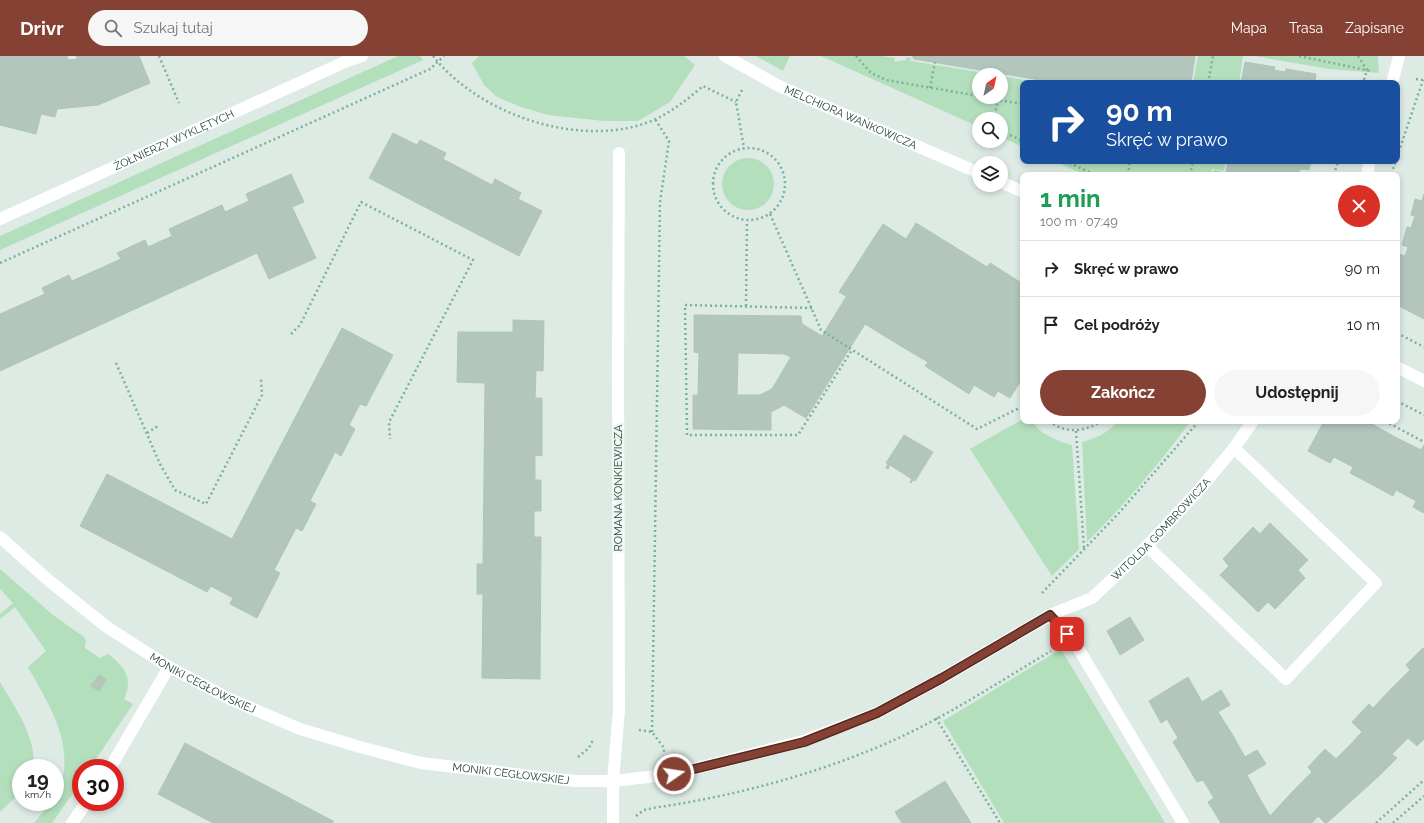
<!DOCTYPE html>
<html lang="pl">
<meta charset="utf-8">
<style>
body{margin:0;font-family:Raleway,sans-serif;background:#f6f6f6;color:#222;height:100vh;display:flex;flex-direction:column;font-size:15px;white-space:nowrap}
*{box-sizing:border-box;margin:0}
p{font-size:13px;color:#767676}
.icon{flex:none;width:22px;height:22px;fill:none;stroke:currentColor;stroke-width:2;stroke-linecap:round;stroke-linejoin:round}
.map{position:relative;flex:1;overflow:hidden}
.details{position:absolute;left:1020px;top:116px;width:380px;height:252px;display:flex;flex-direction:column;background:#fff;border-radius:8px;box-shadow:0 2px 6px #0003}
.details>*{flex:none}
.top-card{position:absolute;left:1020px;top:24px;width:380px;height:84px;border-radius:8px;box-shadow:0 2px 6px #0003;background:#1a4fa0;color:#fff;overflow:hidden}
.needle{width:26px;rotate:33deg}
.buttons{position:absolute;left:972px;top:12px;display:grid;gap:8px}
.buttons a{display:grid;place-items:center;width:36px;height:36px;border-radius:50%;background:#fff;box-shadow:0 2px 6px #0003;font-size:20px}
.speed{position:absolute;left:12px;top:703px;display:flex;gap:8px;font-size:20px;font-weight:700;text-align:center}
.speed>*{display:grid;place-content:center;width:52px;height:52px;border-radius:50%;background:#fff;box-shadow:0 2px 6px #0003;line-height:1}
.speed small{font-size:10px;font-weight:400}
.speed .limit{border:6px solid #d22;background:#fff;color:#111}
.pin{position:absolute;display:grid;place-items:center;width:34px;height:34px;color:#fff;margin:-17px;border-radius:8px;box-shadow:0 2px 6px #0006}
.me{position:absolute;width:44px;margin:-22px;rotate:77deg;stroke-linejoin:round;filter:drop-shadow(0 0 3px #0008)}
.turn{display:flex;align-items:center;gap:14px;height:84px;padding:0 20px;font-size:18px}
.turn .icon{width:52px;height:52px;stroke-width:2.5}
.turn b{display:block;font-size:28px;line-height:34px}
.round{display:grid;place-items:center;flex:none;width:42px;height:42px;border-radius:21px;background:#f6f6f6}
.head{display:flex;align-items:center;justify-content:space-between;height:68px;padding:0 20px}
h1{font-size:24px;font-weight:700;line-height:30px;color:#1e9e55}
.button{display:flex;gap:8px;margin-top:auto;padding:8px 20px}
.button a{flex:1;height:46px;border-radius:24px;background:#854133;color:#fff;font-size:16px;font-weight:700;line-height:46px;text-align:center}
.button a+a{background:#f6f6f6;color:#222}
ul{padding:0;list-style:none}
li{display:flex;align-items:center;gap:12px;height:56px;padding:0 20px;border-top:1px solid #e0e0e0}
li div{flex:1}
li b{display:block;font-size:15px}
li em{font-style:normal}
header{display:flex;align-items:center;gap:24px;box-sizing:border-box;height:56px;padding:0 20px;background:#854133;color:#fff}
header strong{font-size:19px}
nav{display:flex;gap:22px;margin-inline-start:auto;font-size:14px}
.search{width:280px;height:36px;background:#f6f6f6;display:flex;align-items:center;gap:10px;box-sizing:border-box;padding:0 14px;border-radius:22px;color:#767676;font-size:15px}
.map>svg:first-child{display:block}
.green{fill:#b3dfbc}
.building{fill:#b2c6bc;stroke:#afc5ba;fill-rule:evenodd}
.lines{fill:none;stroke-linecap:round;stroke-linejoin:round}
.path{stroke:#7ab29c;stroke-width:2.5;stroke-dasharray:2 3;stroke-linecap:butt}
.service{stroke:#fff;stroke-width:12}
.minor{stroke:#fff;stroke-width:12}
.route-casing{stroke:#562a21;stroke-width:10}
.route{stroke:#854133;stroke-width:7}
.labels{text-anchor:middle;stroke-width:4;stroke-linejoin:round;paint-order:stroke}
.street-label{font-size:11px;fill:#1d3c31;stroke:#eef7f2}
</style>
<header>
<strong>Drivr</strong>
<div class="search"><svg class="icon" aria-label="search" viewBox="0 0 24 24"><circle cx="10" cy="10" r="6"/><path d="M15 15l6 6"/></svg>Szukaj tutaj</div>
<nav><a>Mapa</a><a>Trasa</a><a>Zapisane</a></nav>
</header>
<div class="map">
<svg width="1424" height="767" viewBox="0 0 1424 767">
<rect width="100%" height="100%" fill="#ddebe4"/>
<!-- green -->
<path class="green" d="M398 0H420L423 4 0 194V180Z
M479 0H684L695 9 670 46 638 65H604L548 59 521 51 497 41 484 29 472 7Z
M756 0H790L783 15Z
M821 0H882L895 2 894 6 906 4V1L911 2V5L997 19H979V41H1001V20L1044 27H1023V91L1001 81V63H979V71Z
M1198 0H1243L1239 27H1193Z
M1255 0H1378L1379 17 1329 13Z
M722 128a26 26 0 1 1 52 0a26 26 0 1 1-52 0Z
M1054 105H1226L1224 115 1212 113 1211 119H1085Z
M1023 363V365H1032C1039 378 1058 385 1072 389L1079 493 1052 520 970 393Z
M1118 365H1191C1159 408 1125 448 1087 486L1082 386C1097 382 1108 377 1118 365Z
M0 513 53 559 84 581 86 585 85 592 100 602 108 598C124 610 134 622 124 643L133 648 90 712H81V726L52 767H34L51 746H55C55 734 63 725 64 714 68 676 45 642 28 611L46 595 15 551 0 563V558L13 547 0 533Z
M1061 593 1165 767H1004L943 665Z
M0 626C14 650 38 683 33 712H21V736L0 756Z"/>
<!-- building -->
<path class="building" d="M0 0H65L68 1 67 4 78 3 76 0H139L150 27 98 49 57 53 55 61 41 58 36 78 0 69Z
M912 0H1195L1191 27H1058L914 3Z
M1245 6 1275 11 1274 14 1285 16 1286 13 1316 18 1315 24 1329 27H1241Z
M393 77 417 89 420 84 446 97 443 103 492 129 495 123 521 137 518 143 542 155 519 200 369 122Z
M1228 105H1311L1309 114 1300 113 1299 119H1214V115L1226 117Z
M291 118 304 146 292 151 316 202 269 223 257 197 0 315V258L45 238 42 232 69 219 72 225 121 203 117 197 145 184 148 191 172 180 169 173 222 149 225 156 249 145 246 138Z
M1424 138V263L1397 249V225L1401 215 1397 214V204L1399 198 1405 200 1408 191 1402 189 1407 171 1411 172 1415 160 1411 159 1415 143 1422 145Z
M916 167 987 211 990 207 1023 228V321L1010 342 998 335 994 341 974 329 969 338 925 310 928 306 899 289 904 281 890 272 895 263 865 245 862 250 839 236 883 168 906 183Z
M846 241 862 250 865 245 895 263 890 272 904 281 899 289 865 268 806 362 784 349 771 356V374L693 373V339H698L699 297 694 296V259L801 260 802 268 822 280ZM738 297 784 298 791 301 772 333 760 339H737Z
M513 264 544 265 543 315 536 314 535 342H542V400L535 399V424H541V455H534V481H541L540 623 482 622 483 538H477V508H483L485 327 457 326 458 276H513Z
M342 272 393 299 366 350 360 348 349 369 355 373 341 400 335 396 310 445 316 448 302 475 296 472 274 514 280 517 257 562 230 548 233 542 211 530 207 536 80 470 107 418 232 483Z
M1324 365H1348L1354 368 1356 365H1374L1372 368 1395 381 1371 428 1350 417 1353 411 1334 401 1330 407 1308 395Z
M904 379 933 396 915 425 913 424 911 427 910 426 912 423 890 409 888 413 886 412 888 408 886 407Z
M1395 381 1421 394 1424 389V457L1413 451 1416 445 1396 434 1393 440 1371 428Z
M1270 467 1308 504 1298 514 1305 522 1275 553 1268 546 1258 556 1220 519 1229 510 1223 503 1253 471 1260 478Z
M1130 561 1144 584 1120 599 1107 575Z
M1423 592 1424 593V664L1391 633 1410 614 1406 609Z
M99 619 106 624 99 635 91 630Z
M1188 621 1202 646 1221 634 1230 649 1218 656 1232 678 1185 706 1173 686 1178 682 1167 663 1161 667 1149 645Z
M1391 633 1424 664V683L1417 690 1408 682 1392 698 1397 702 1380 719 1349 690 1362 676 1352 666 1369 648 1373 652Z
M1232 678 1245 701 1257 694 1266 708 1247 719 1260 743 1221 767 1208 746 1214 742 1203 724 1197 726 1185 706Z
M185 687 333 765V767H213L158 738Z
M1349 690 1380 719 1328 766 1294 734 1312 716 1308 711 1325 693 1336 703Z
M945 725 971 767H902L895 756Z
M1294 734 1328 766 1325 767 1318 760 1312 767H1221L1260 743 1270 760Z"/>
<g class="lines">
<!-- path -->
<path class="path" d="M159 0 179 47
M433 0C480 60 585 95 656 63 674 54 688 43 703 30L736 46
M856 0 871 17 886 24 979 40
M1299 0 1371 15
M1358 0 1367 14 1363 27
M1416 23 1424 24
M1001 27 1003 18
M1208 27 1213 0
M930 32 935 6
M742 34 736 46 744 92
M982 41 998 44 994 63
M998 41V44L1023 48
M1001 75 1023 85
M713 128a36 36 0 1 1 72 0a36 36 0 1 1-72 0Z
M1397 101 1423 24
M1065 105 1096 119
M1393 113 1396 105
M1128 119 1130 105
M1190 119 1193 105
M1334 119 1338 105
M770 158 821 274 977 373 1023 350
M0 207 430 13 444 0
M746 250 747 165
M812 252 685 249 687 379H798L852 294
M1397 277 1424 291
M291 278 300 269 361 146 473 204 389 366 390 383
M116 307 160 408 175 434 206 448 262 339 261 323
M1397 345 1424 359
M1049 365C1066 378 1084 376 1102 365
M1385 365 1424 386
M1076 375 1084 492
M147 377 158 370
M1042 537 1118 458 1199 365
M936 662 1000 767
M639 674 652 676 664 692V697
M652 676 660 146 669 85 655 63
M578 701 589 692 593 684
M636 760 644 754 653 752C734 740 810 720 885 688 943 663 997 627 1051 595
M1376 767 1424 724
M1393 767 1424 740"/>
<!-- service -->
<path class="service" d="M1147 490 1286 623 1376 527 1234 392
M1050 559 1075 587 1183 767"/>
<!-- minor -->
<g class="minor">
<path id="s1" d="M725 0 779 30 979 117"/>
<path d="M1392 27 1399 0"/>
<path d="M1367 119 1370 105"/>
<path d="M1001 126 1023 136"/>
<path id="s2" d="M0 163 347 5 362 0"/>
<path d="M1397 311 1424 325"/>
<path id="s3" d="M0 481 47 523 107 571 169 611 230 643 300 673 360 691 421 707 575 725H613L674 718 803 685 877 657 942 622 1050 559 1092 542 1147 490 1200 433 1234 392 1253 365"/>
<path d="M110 712 169 611"/>
<path d="M72 767 87 746"/>
<path d="M613 767V725L619 654 618 315 619 97"/>
</g>
</g>
<g class="lines">
<defs>
<path id="route" d="M674 718 804 686 877 657 942 622 1050 559 1067 578"/>
</defs>
<!-- route casing -->
<use href="#route" class="route-casing"/>
<!-- route -->
<use href="#route" class="route"/>
</g>
<g class="labels">
<!-- street labels -->
<g class="street-label">
<text dy="4" stroke="none"><textPath href="#s1" startOffset="140">MELCHIORA WAŃKOWICZA</textPath></text>
<text dy="4" stroke="none"><textPath href="#s2" startOffset="191">ŻOŁNIERZY WYKLĘTYCH</textPath></text>
<text transform="translate(618 432) rotate(-90)" y="4">ROMANA KONKIEWICZA</text>
<text dy="4" stroke="none"><textPath href="#s3" startOffset="1293">WITOLDA GOMBROWICZA</textPath></text>
<text dy="4" stroke="none"><textPath href="#s3" startOffset="251">MONIKI CEGŁOWSKIEJ</textPath></text>
<text dy="4" stroke="none"><textPath href="#s3" startOffset="575">MONIKI CEGŁOWSKIEJ</textPath></text>
</g>
</g>
</svg>
<div class="buttons">
<a><svg class="needle" viewBox="-14 -14 28 28"><path d="M0-13l5 13h-10z" fill="#e53935"/><path d="M0 13l5-13h-10z" fill="#767676"/></svg></a>
<a><svg class="icon" aria-label="search" viewBox="0 0 24 24"><circle cx="10" cy="10" r="6"/><path d="M15 15l6 6"/></svg></a>
<a><svg class="icon" aria-label="layers" viewBox="0 0 24 24"><path d="M12 4l9 5-9 5-9-5zM3 14l9 5 9-5"/></svg></a>
</div>
<div class="speed"><div>19<small>km/h</small></div><div class="limit">30</div></div>
<div class="pin" style="left:1067px;top:578px;background:#d93025"><svg class="icon" aria-label="arrive" viewBox="0 0 24 24"><path d="M6 21V4h12l-3 4 3 4H6"/></svg></div>
<svg class="me" style="left:674px;top:718px" viewBox="-20 -20 40 40"><circle r="17" fill="#854133" stroke="#fff" stroke-width="3"/><path d="M0-11L8 9 0 5-8 9z" fill="#fff"/></svg>
<div class="top-card">
<div class="turn"><svg class="icon" aria-label="right" viewBox="0 0 24 24"><path d="M7 20v-9h11M14 6l5 5-5 5"/></svg><div><b>90 m</b>Skręć w prawo</div></div>
</div>
<section class="details">
<div class="head"><div><h1>1 min</h1><p>100 m · 07:49</p></div><a class="round" style="background:#d93025;color:#fff"><svg class="icon" aria-label="close" viewBox="0 0 24 24"><path d="M6 6l12 12M18 6L6 18"/></svg></a></div>
<ul>
<li><svg class="icon" aria-label="right" viewBox="0 0 24 24"><path d="M7 20v-9h11M14 6l5 5-5 5"/></svg><div><b>Skręć w prawo</b></div><em>90 m</em></li>
<li><svg class="icon" aria-label="arrive" viewBox="0 0 24 24"><path d="M6 21V4h12l-3 4 3 4H6"/></svg><div><b>Cel podróży</b></div><em>10 m</em></li>
</ul>
<div class="button"><a>Zakończ</a><a>Udostępnij</a></div>
</section>
</div>
